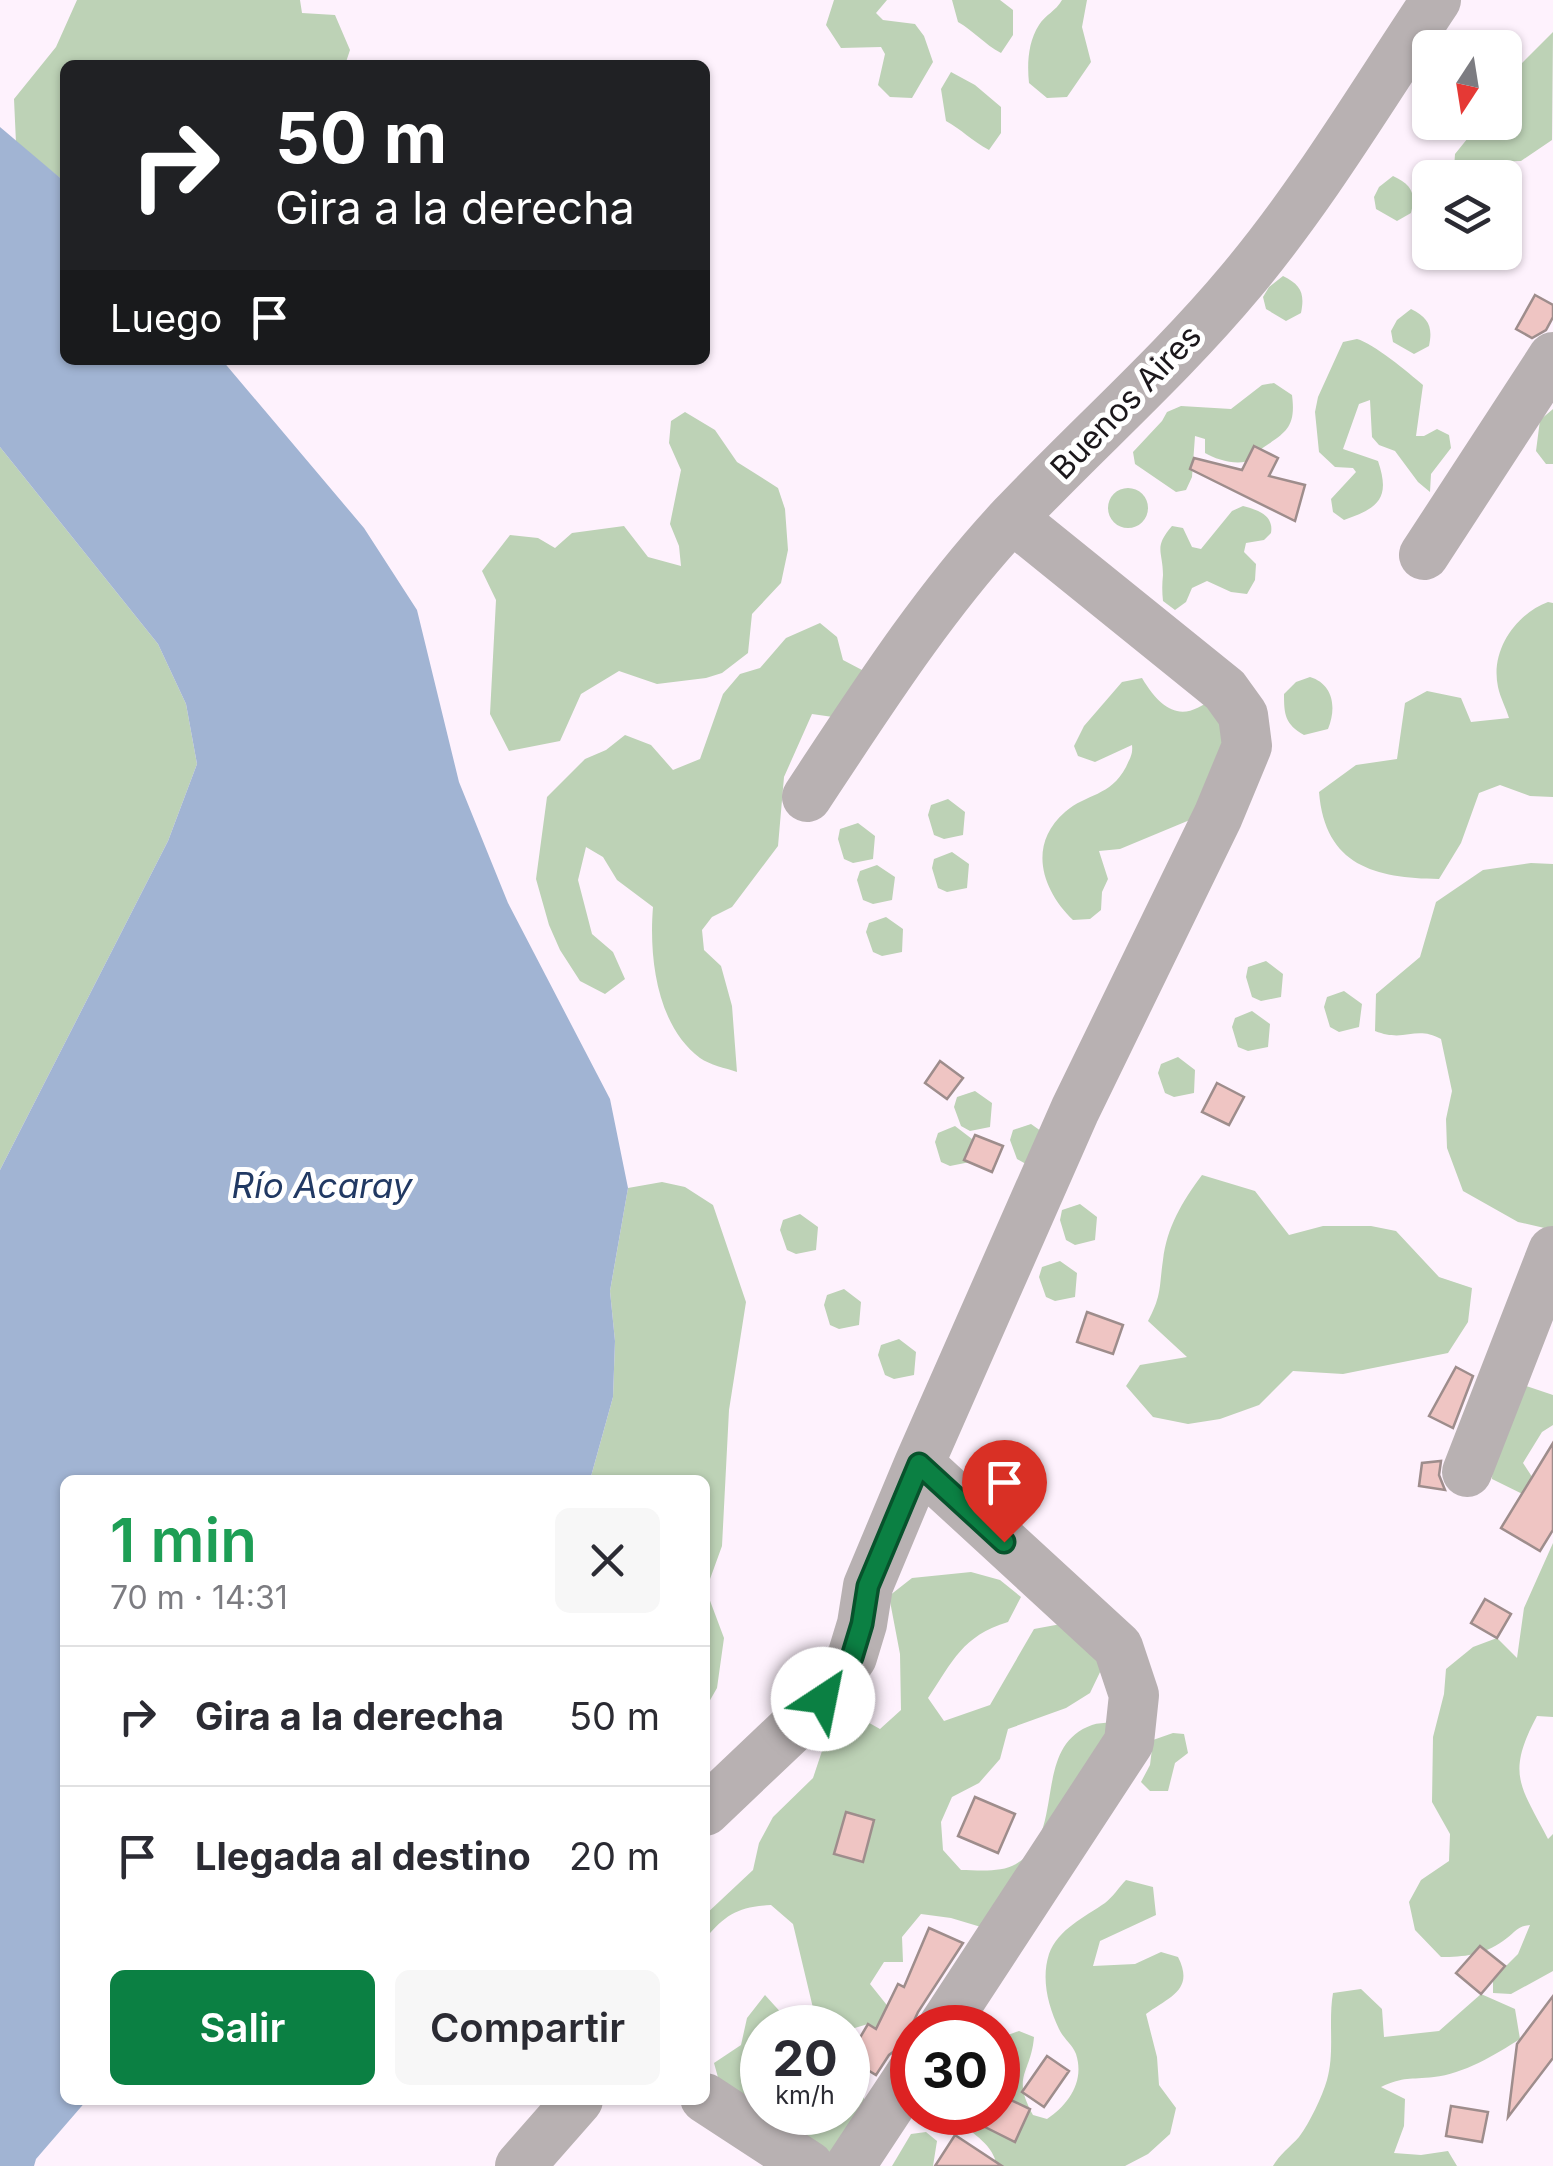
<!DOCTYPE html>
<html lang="es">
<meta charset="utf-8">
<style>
body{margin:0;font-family:Inter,sans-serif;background:#f7f7f7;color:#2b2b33;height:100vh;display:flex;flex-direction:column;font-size:38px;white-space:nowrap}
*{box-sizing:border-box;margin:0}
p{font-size:32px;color:#7c7c81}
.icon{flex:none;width:55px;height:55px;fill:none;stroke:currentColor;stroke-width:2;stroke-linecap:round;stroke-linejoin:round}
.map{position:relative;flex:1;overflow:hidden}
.side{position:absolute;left:60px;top:1475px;width:650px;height:630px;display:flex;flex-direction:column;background:#fff;border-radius:15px;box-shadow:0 2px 8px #0004}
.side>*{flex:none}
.top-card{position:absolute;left:60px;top:60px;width:650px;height:305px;border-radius:15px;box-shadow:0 2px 8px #0004;background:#202124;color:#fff;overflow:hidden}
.needle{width:65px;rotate:192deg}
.fabs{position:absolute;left:1412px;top:30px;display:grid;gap:20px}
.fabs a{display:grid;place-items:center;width:110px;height:110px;border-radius:15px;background:#fff;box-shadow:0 2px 8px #0004;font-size:50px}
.speed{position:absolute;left:740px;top:2005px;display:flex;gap:20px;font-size:50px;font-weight:700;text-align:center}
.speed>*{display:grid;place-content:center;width:130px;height:130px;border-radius:50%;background:#fff;box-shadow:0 2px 8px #0004;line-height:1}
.speed small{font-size:25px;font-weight:400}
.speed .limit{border:15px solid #d22;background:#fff;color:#111}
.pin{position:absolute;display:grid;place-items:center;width:85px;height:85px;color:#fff;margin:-102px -42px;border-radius:50% 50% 50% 0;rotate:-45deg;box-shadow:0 0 10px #0007}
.pin .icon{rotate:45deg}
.me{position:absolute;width:110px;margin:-55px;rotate:34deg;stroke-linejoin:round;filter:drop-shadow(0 0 8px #0008)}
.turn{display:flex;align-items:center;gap:35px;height:210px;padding:0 50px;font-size:45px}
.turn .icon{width:130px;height:130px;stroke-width:2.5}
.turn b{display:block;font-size:70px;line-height:85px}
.then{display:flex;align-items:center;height:95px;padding:0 50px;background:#0003;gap:20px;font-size:38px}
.round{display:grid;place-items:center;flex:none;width:105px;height:105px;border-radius:15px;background:#f7f7f7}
.overview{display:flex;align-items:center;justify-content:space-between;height:170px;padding:0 50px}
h1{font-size:60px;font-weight:600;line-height:75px;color:#1e9e55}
.button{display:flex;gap:20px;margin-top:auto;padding:20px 50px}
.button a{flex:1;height:115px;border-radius:15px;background:#0b8043;color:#fff;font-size:40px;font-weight:600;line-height:115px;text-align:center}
.button a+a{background:#f7f7f7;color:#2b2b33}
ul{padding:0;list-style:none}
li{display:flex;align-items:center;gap:30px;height:140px;padding:0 50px;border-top:2px solid #e1e1e2}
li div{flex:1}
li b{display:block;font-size:38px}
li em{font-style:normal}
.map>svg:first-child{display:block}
.green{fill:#bdd2b6}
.water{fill:#a1b4d3}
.building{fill:#efc5c3;stroke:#9e8d8c;stroke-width:2.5}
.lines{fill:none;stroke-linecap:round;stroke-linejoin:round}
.minor{stroke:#b8b1b2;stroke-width:50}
.route-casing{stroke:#07532c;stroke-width:25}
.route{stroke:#0b8043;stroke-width:18}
.labels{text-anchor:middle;stroke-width:10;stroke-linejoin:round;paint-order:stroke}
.street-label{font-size:32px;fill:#1b171b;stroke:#fff}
.water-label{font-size:35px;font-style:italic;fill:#213963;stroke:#fff}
</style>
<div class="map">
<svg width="1553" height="2166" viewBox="0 0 1553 2166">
<rect width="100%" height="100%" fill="#fef2fd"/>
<!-- green -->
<path class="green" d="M77 0H300L302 13 335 15 350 50 345 65H65V182L16 143 14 99 56 47Z
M834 0H887L876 13 883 20 915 24 924 36 933 62 912 98 890 97 878 85 885 54 881 47 841 48 826 25Z
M952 0H1000L1013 10V35L1001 53C984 44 974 31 958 22Z
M1062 0H1087L1082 27 1091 62 1067 97 1047 98 1029 83C1027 64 1028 42 1039 25 1045 15 1056 11 1062 0Z
M1553 32 1552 140 1521 161 1492 162 1480 175 1464 177 1454 169 1455 154 1480 123 1505 122V109L1515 105 1519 66Z
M951 72 975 85 1001 107V133L989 150C972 141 961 129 946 121L941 89Z
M1393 176C1412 185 1416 193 1411 213L1397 221 1376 209 1374 197 1379 187Z
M1283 276C1301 285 1305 293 1301 313L1286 321 1266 309 1263 297 1269 287Z
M1411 309C1429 318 1433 327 1429 346L1414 354 1393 342 1391 331 1397 320Z
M1357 339C1373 343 1409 373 1423 385L1416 436H1424L1437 429 1449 435 1451 448 1431 474 1430 492 1418 482 1395 451 1379 445 1372 437 1370 400 1359 404 1343 449 1378 461C1391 499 1378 508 1344 520L1333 512 1331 499 1356 472 1353 468 1335 467 1319 452 1315 412 1318 397 1343 342Z
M1274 383 1292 395C1296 426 1287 432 1264 447 1259 450 1257 456 1252 459 1240 467 1217 460 1205 453V439L1195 436 1192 477 1186 490 1176 492 1135 464 1133 452 1162 421 1167 412 1181 406 1231 409 1262 385Z
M1553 409V464H1546L1536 451 1540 420Z
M685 412 715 430 737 462 778 488 785 509 788 550 781 583 752 614 748 653 722 673 706 678 657 684 619 671 581 694 560 741 509 751 490 714 496 600 482 571 510 535 538 538 555 548 572 533 624 526 648 557 681 566 679 546 670 524 681 470 669 443 671 421Z
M0 447 158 644 186 704 197 764 168 841 0 1170Z
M1108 508a20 20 0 1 1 40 0a20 20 0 1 1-40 0Z
M1243 506C1258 510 1274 515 1271 533L1264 540 1246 543 1244 552 1256 564 1255 580 1247 594 1231 592 1207 581 1192 588 1186 602 1175 610 1163 601C1162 592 1162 584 1163 575 1163 551 1153 548 1172 526L1183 528 1192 547 1201 549 1232 511Z
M1548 602 1553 603V797L1530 796 1500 785 1479 793 1461 843 1439 879C1375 878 1325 866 1319 792L1356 765 1397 759 1405 703 1427 691 1461 698 1471 722 1509 718C1506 708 1500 697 1498 687 1490 650 1516 614 1548 602Z
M820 623 837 637 843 660 862 670 861 694 847 719 812 714 784 777 778 846 732 907 712 917 702 930 704 950 721 966 732 1006 737 1072C725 1068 710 1065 700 1058 656 1025 649 956 653 907L617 880 603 857 586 847 578 880 592 934 613 952 625 979 605 994 580 981 560 950 549 925 536 879 547 797 585 759 606 750 625 735 651 745 673 770 700 759 723 694 740 674 760 668 786 638Z
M1310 677C1333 684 1337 707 1328 729L1304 735C1285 724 1284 715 1284 694L1296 682Z
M1142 678C1163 713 1184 724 1216 695L1239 701 1197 817 1120 849 1099 851 1108 879 1102 892 1101 910 1090 919 1073 920C1042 890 1027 845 1065 812 1087 793 1110 797 1126 767 1130 758 1133 755 1132 745L1095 762 1078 756 1074 746 1084 726 1122 682Z
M948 799 965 812 963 835 944 839 934 835 928 815 931 805Z
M858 823 875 836 873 859 853 863 844 859 838 839 840 829Z
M952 852 969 864 967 888 947 892 938 888 932 868 934 859Z
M1531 863 1553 864V1230L1518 1222 1463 1191 1447 1148 1446 1119 1452 1091 1441 1039C1415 1025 1405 1043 1375 1031L1376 994 1420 957 1436 902 1483 870Z
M877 865 895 877 892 900 873 904 863 900 857 880 860 871Z
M886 917 903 929 902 952 882 956 873 952 866 932 869 923Z
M1266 961 1283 974 1281 997 1261 1001 1252 997 1246 977 1248 967Z
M1344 991 1362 1004 1359 1027 1339 1032 1330 1027 1324 1007 1327 997Z
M1252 1011 1270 1024 1268 1047 1248 1051 1238 1047 1232 1027 1235 1018Z
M1178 1057 1195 1070 1194 1093 1174 1097 1165 1093 1158 1073 1161 1064Z
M975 1091 992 1103 990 1127 970 1131 961 1126 954 1107 957 1097Z
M1031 1124 1048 1136 1026 1164 1017 1159 1010 1140 1013 1130Z
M955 1126 972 1139 970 1162 950 1166 941 1162 935 1142 938 1133Z
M1202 1175 1255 1191 1289 1235 1323 1226H1371L1396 1231 1439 1277 1472 1288 1468 1322 1448 1353 1343 1374 1293 1371 1259 1405 1220 1419 1188 1424 1153 1417 1126 1386 1140 1365 1187 1357 1148 1321C1162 1295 1159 1287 1163 1260 1167 1227 1182 1202 1202 1175Z
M662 1182 685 1187 713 1205 746 1302 729 1410 722 1546 706 1590 724 1638 717 1688 705 1709V1480H590L613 1397 615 1341 610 1291 628 1188Z
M1080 1204 1097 1217 1095 1240 1075 1245 1066 1240 1060 1220 1062 1210Z
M800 1214 818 1227 816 1250 796 1254 787 1250 780 1230 783 1220Z
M1060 1261 1077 1273 1075 1297 1055 1301 1046 1297 1039 1277 1042 1267Z
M844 1289 861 1302 859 1325 839 1329 830 1325 824 1305 827 1295Z
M899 1339 916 1352 914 1375 894 1379 885 1375 878 1355 881 1345Z
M1517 1383 1553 1395V1425L1542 1432 1523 1463 1553 1509 1492 1479 1493 1455Z
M1553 1543V1717L1537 1716C1506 1774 1520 1785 1548 1839L1553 1834V1971L1511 1994 1493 1993V1979L1518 1954 1530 1925C1516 1926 1514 1934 1503 1941 1483 1955 1464 1957 1441 1957L1415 1930 1409 1902 1421 1880 1449 1861 1450 1834 1432 1802 1433 1737 1444 1694 1446 1669 1473 1647 1497 1638 1517 1658 1524 1608Z
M971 1572 1000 1580 1021 1597 1008 1622C962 1636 953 1661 928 1698L944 1721 990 1705 1034 1629 1061 1624 1084 1643 1102 1668 1090 1693 1066 1708 1008 1729 1000 1759 979 1783 952 1797 941 1822 943 1850 961 1870C977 1870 1001 1873 1016 1864 1068 1835 1030 1747 1092 1725 1101 1722 1114 1723 1124 1723L981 1927 951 1918 921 1914 902 1937 903 1962H884L870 1984 894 2014 922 2022 924 2027 912 2028V2045L890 2042 868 2024 848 2030 805 2027 813 2008 793 1924 771 1905C738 1907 726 1914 705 1939V1915L753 1870 759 1843 773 1817 813 1778 831 1724 854 1686 855 1715 880 1729 901 1710 900 1654 889 1596 912 1578Z
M1173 1733 1184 1734 1188 1753 1175 1763 1168 1791H1150L1141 1782 1150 1765 1153 1740Z
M1126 1880 1153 1887 1156 1915 1100 1941 1093 1966 1135 1964 1161 1952 1178 1957C1195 1990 1169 1997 1146 2014L1157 2057 1159 2085 1176 2108 1170 2134 1148 2154 1125 2166H992L995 2159C988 2139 966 2132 955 2113L998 2112V2043L1005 2036 1019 2031 1034 2037C1031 2074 1011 2075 1033 2115L1047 2119C1068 2105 1085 2082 1076 2054 1072 2044 1063 2038 1059 2029 1048 2006 1041 1979 1049 1954 1058 1929 1085 1917 1105 1903 1113 1897 1119 1887 1126 1880Z
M1361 1989 1382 2009 1384 2037 1439 2031 1481 1994 1515 2009 1520 2039C1495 2055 1463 2074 1434 2077 1409 2080 1405 2076 1381 2087L1405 2099 1404 2126 1394 2153 1421 2155 1448 2151 1457 2166H1273C1280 2154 1290 2147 1299 2137 1310 2122 1322 2097 1327 2080 1335 2052 1328 2022 1333 1993Z
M765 1995 794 2027 762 2028V2108L722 2092 714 2063 741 2045 747 2018Z
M848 2058 856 2081 862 2086 867 2116 851 2166 770 2136 778 2113 848 2112Z
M926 2132 937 2141 933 2166H892L911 2134Z"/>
<!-- water -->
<path class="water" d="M0 127 65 182V360H222L364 528 417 610 459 782 508 903 610 1099 628 1188 610 1291 615 1341 613 1397 590 1480H65V2100H87L36 2159 34 2166H0V1170L168 841 197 764 186 704 158 644 0 447Z"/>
<!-- building -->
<path class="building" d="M1535 295 1553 305V317L1546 330 1532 338 1516 329Z
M1254 446 1278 458 1269 476 1305 485 1295 521 1190 469 1194 458 1242 470Z
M940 1061 963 1078 947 1099 925 1083Z
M1217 1083 1244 1097 1229 1125 1202 1112Z
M975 1135 1003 1146 992 1172 964 1160Z
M1087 1312 1123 1325 1113 1354 1077 1342Z
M1456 1367 1473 1376 1453 1428 1429 1416Z
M1553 1443V1530L1540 1551 1501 1528Z
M1441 1461 1439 1475 1445 1490 1419 1486 1422 1463Z
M1485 1599 1511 1614 1497 1638 1471 1623Z
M975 1797 1015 1814 998 1853 958 1836Z
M846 1812 874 1820 863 1862 834 1854Z
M929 1928 963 1943 918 2012 903 2045 889 2055 876 2075 848 2058 868 2024 876 2029 898 1984 904 1987Z
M1480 1946 1505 1966 1481 1994 1456 1973Z
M1553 1996V2058L1508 2117 1517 2044Z
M1047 2056 1069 2071 1044 2107 1022 2092Z
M998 2094 1030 2109 1015 2142 983 2126 989 2112H998Z
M1451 2106 1488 2112 1482 2142 1446 2136Z
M955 2135 1002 2166H935Z"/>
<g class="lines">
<!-- minor -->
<path class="minor" d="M1424 555 1553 357
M807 797C871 700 934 601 1014 516 1089 437 1171 365 1241 281 1314 194 1373 94 1436 0
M919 1464 1118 1647 1134 1695 1129 1742 942 2028
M1467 1472 1553 1251
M705 1811 823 1699 852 1657 862 1624 868 1586 919 1464 1075 1110 1218 816 1247 746 1243 715 1225 690 1012 518
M705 2098 809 2166
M520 2166 578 2100
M850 2166 912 2072"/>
</g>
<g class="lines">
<defs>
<path id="route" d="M823 1699 852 1657 862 1624 868 1586 919 1464 1004 1542"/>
</defs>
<!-- route casing -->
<use href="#route" class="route-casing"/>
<!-- route -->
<use href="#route" class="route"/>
</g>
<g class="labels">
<!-- street labels -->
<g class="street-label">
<text transform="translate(1126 402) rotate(-46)" y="11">Buenos Aires</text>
</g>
<!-- water labels -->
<g class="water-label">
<text x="322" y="1198">Río Acaray</text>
</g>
</g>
</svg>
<div class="fabs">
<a><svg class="needle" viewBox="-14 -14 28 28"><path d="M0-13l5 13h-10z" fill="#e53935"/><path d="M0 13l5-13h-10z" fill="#7c7c81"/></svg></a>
<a><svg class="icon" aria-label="layers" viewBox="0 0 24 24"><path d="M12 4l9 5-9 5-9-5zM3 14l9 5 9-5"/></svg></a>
</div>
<div class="speed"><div>20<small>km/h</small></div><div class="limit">30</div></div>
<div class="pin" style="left:1004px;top:1542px;background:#d93025"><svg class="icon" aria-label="arrive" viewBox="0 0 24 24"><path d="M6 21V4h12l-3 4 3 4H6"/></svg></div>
<svg class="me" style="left:823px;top:1699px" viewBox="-20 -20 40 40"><circle r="19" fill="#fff"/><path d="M0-13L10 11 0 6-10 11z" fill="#0b8043"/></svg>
<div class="top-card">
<div class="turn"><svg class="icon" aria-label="right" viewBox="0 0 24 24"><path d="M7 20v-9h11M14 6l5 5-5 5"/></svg><div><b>50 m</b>Gira a la derecha</div></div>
<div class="then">Luego<svg class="icon" aria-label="arrive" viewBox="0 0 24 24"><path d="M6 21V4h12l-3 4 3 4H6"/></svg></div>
</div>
<section class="side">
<div class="overview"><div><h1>1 min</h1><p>70 m · 14:31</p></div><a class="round"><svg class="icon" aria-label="close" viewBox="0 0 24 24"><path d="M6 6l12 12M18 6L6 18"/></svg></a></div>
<ul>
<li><svg class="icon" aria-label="right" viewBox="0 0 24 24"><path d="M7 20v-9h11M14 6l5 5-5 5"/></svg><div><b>Gira a la derecha</b></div><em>50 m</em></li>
<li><svg class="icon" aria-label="arrive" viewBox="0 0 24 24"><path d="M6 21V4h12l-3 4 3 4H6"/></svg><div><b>Llegada al destino</b></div><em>20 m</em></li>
</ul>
<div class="button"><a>Salir</a><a>Compartir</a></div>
</section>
</div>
